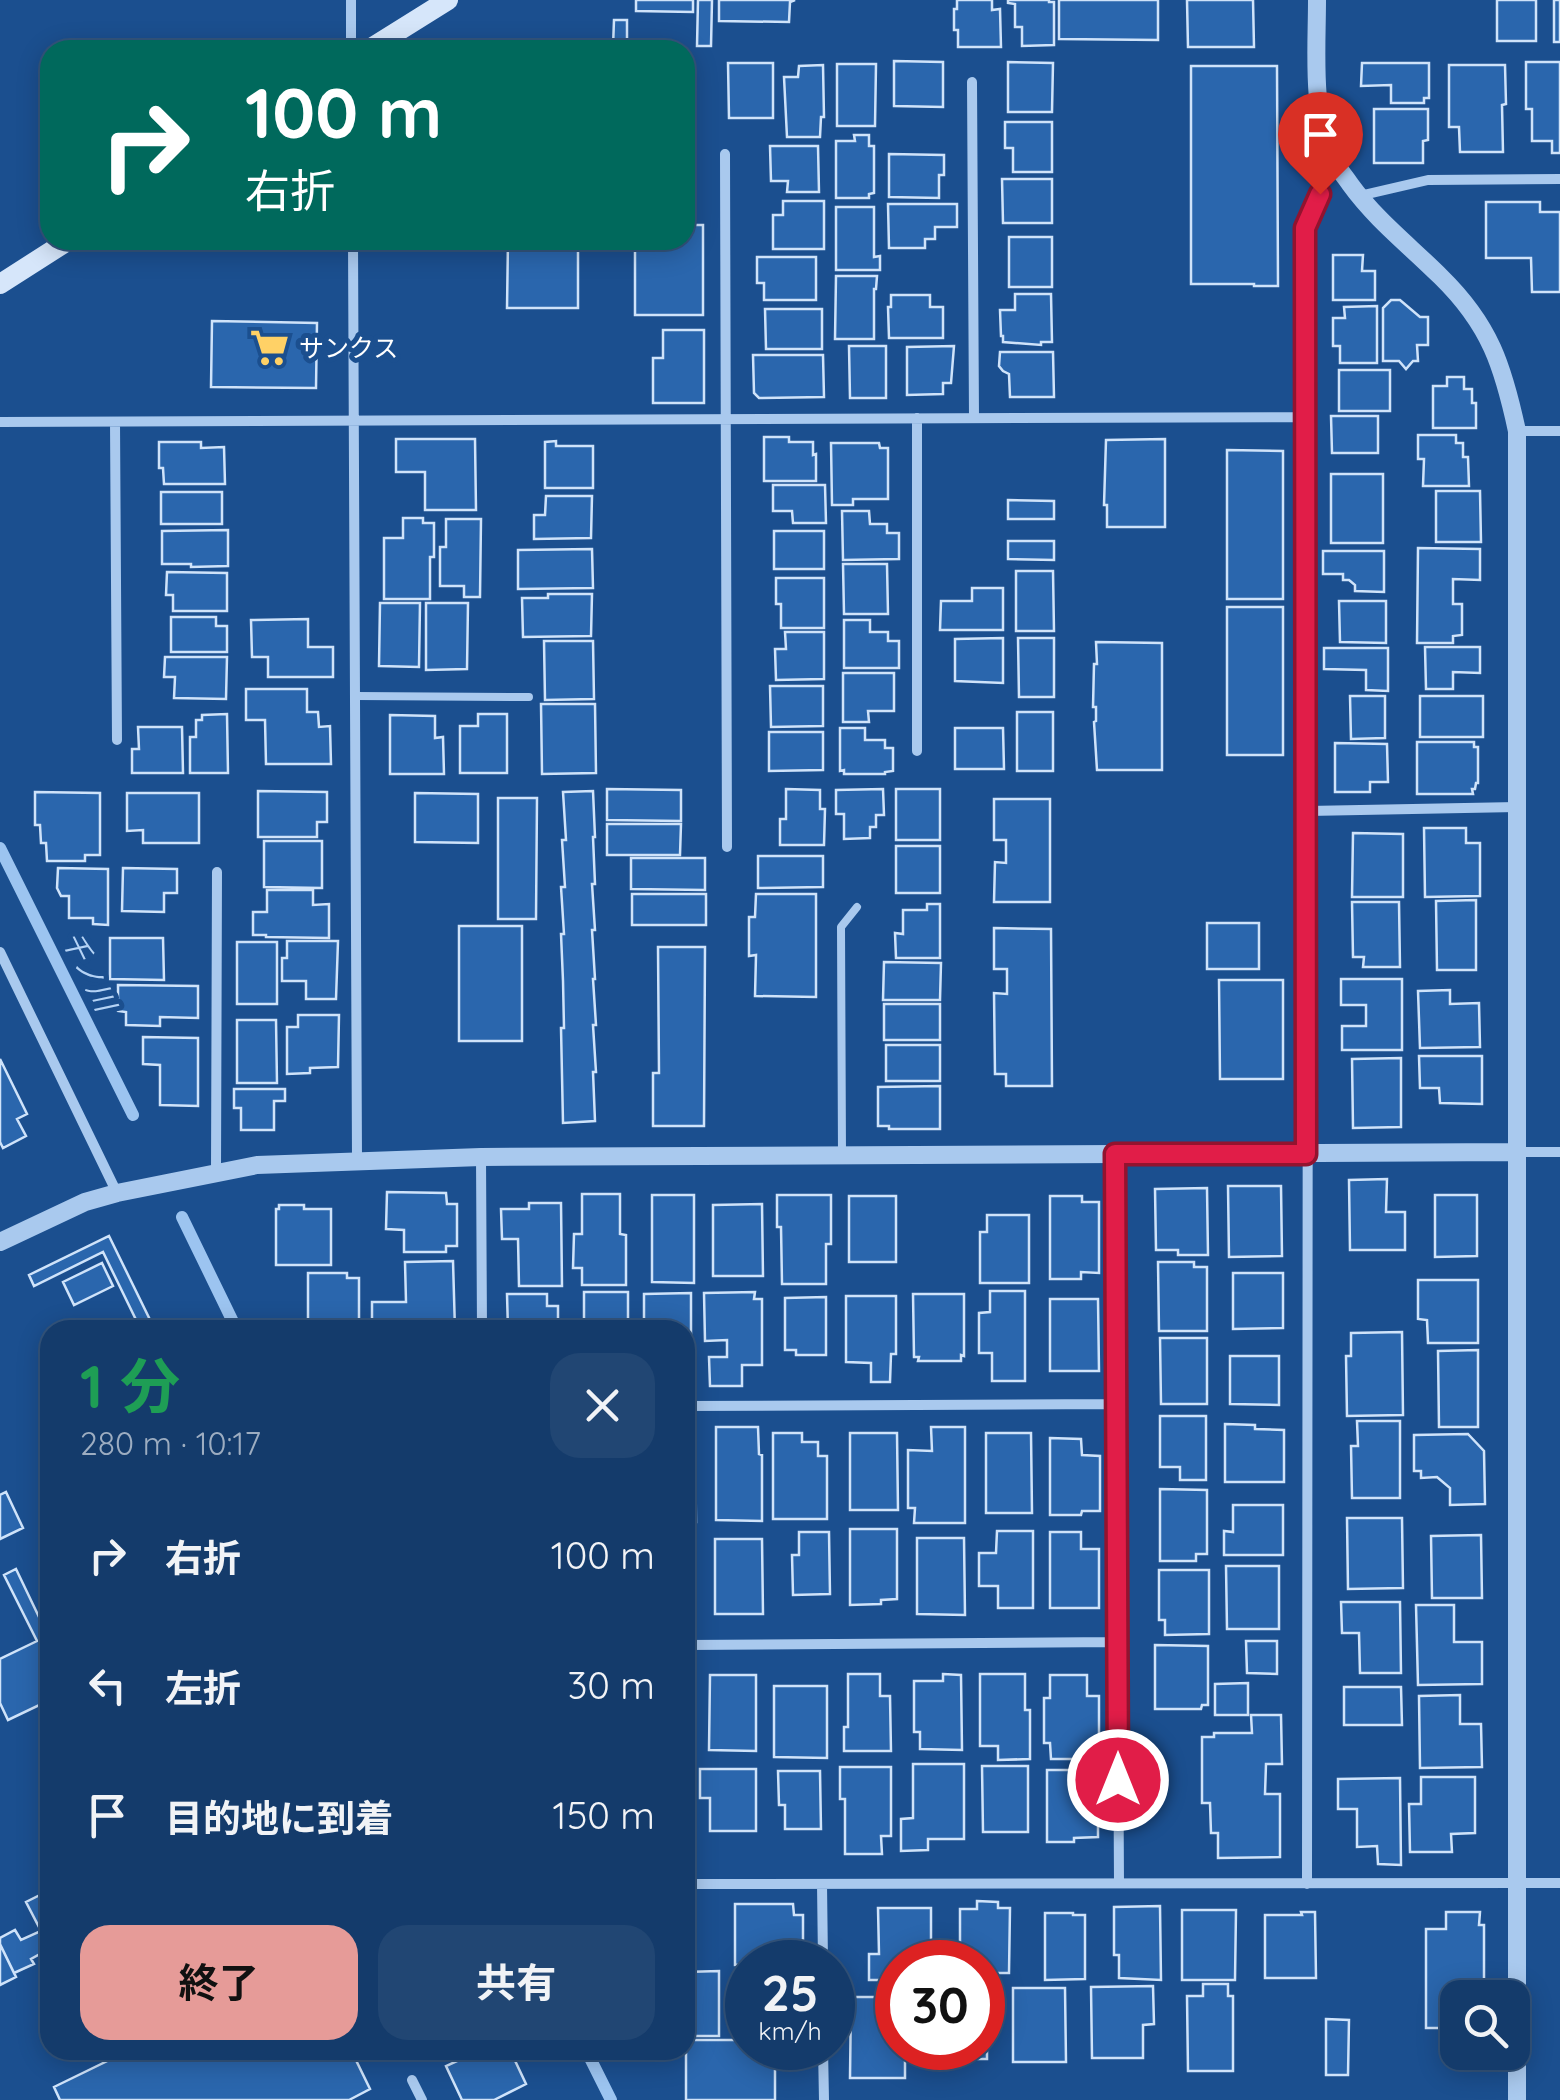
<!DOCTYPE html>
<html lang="ja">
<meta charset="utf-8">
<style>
body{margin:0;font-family:Quicksand,"Noto Sans JP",sans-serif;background:#214673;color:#f1f3f6;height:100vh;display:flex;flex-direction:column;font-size:38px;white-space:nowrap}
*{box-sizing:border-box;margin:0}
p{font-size:32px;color:#9dadc1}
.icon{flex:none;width:55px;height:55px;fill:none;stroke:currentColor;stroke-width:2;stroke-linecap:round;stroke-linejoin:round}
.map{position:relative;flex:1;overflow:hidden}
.sheet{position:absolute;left:40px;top:1320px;width:655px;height:740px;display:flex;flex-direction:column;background:#143b6b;border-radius:30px;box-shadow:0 5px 25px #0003,0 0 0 2px #33557e}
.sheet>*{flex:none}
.hud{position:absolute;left:40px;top:40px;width:655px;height:210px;border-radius:30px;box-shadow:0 5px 25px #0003,0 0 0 2px #33557e;background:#00695c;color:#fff;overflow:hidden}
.controls{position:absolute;left:1440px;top:1980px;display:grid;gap:20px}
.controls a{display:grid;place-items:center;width:90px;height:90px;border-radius:20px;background:#143b6b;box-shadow:0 5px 25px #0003,0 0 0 2px #33557e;font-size:50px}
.speed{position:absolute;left:725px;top:1940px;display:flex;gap:20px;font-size:50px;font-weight:700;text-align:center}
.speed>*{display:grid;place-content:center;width:130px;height:130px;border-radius:50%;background:#143b6b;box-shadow:0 5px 25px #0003,0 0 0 2px #33557e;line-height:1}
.speed small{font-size:25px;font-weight:400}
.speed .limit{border:15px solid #d22;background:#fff;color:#111}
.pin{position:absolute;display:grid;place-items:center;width:85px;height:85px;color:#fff;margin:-102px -42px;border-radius:50% 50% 50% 0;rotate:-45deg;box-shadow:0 0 10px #0007}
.pin .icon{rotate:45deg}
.me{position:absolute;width:110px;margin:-55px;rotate:0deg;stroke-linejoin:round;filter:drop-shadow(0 0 8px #0008)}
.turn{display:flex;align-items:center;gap:35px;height:210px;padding:0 40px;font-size:45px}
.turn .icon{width:130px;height:130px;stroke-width:2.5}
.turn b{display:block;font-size:70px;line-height:85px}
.round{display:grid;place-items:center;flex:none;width:105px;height:105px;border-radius:30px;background:#214673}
.overview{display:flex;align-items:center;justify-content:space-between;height:170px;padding:0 40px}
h1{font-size:60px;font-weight:700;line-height:75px;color:#1e9e55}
.button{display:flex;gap:20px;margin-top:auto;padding:20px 40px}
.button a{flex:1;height:115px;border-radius:30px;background:#e69b98;color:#111;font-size:40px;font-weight:700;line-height:115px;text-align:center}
.button a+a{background:#214673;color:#f1f3f6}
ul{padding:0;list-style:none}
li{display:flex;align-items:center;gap:30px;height:130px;padding:0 40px}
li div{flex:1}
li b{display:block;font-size:38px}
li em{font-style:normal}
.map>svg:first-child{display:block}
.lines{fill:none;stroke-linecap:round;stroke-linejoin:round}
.stream{stroke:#9cc4f0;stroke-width:12}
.building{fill:#2a66ad;stroke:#cfe3fa;stroke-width:2.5}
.service{stroke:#a9c9ee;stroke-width:8}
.minor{stroke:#a9c9ee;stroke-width:10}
.tertiary{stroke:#a9c9ee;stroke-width:18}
.secondary{stroke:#d6e6fa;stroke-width:20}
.route-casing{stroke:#92132f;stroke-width:25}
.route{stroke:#e11d48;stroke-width:18}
.labels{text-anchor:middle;stroke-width:10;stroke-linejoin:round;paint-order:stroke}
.poi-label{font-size:25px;fill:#fff;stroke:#1b4f8f;text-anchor:start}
.water-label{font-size:28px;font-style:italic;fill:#b5d3f5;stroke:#1b4f8f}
</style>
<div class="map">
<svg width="1560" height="2100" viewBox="0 0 1560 2100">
<rect width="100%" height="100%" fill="#1b4f8f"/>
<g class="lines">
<!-- stream -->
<path class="stream" d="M0 848 133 1115
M182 1217 237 1330
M586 2050 611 2100"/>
</g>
<!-- building -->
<path class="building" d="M636 0H693V12L636 11Z
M698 0H712L711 46H697Z
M719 0H795L790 2 789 22 719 21Z
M957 0H992V10L1000 9 1001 47H958V30H954V9H957Z
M1008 0H1049V2H1054V45L1022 46V27H1015V4L1008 3Z
M1059 0H1158V40L1059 39Z
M1187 0H1253L1254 47H1188Z
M1497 0H1536V41H1497Z
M1554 0H1560V42H1554Z
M614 20H627V47H613Z
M894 61 943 62V107L894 106Z
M1008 62 1053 63 1052 112H1008Z
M1526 62H1560V153H1552V141H1532V109H1526Z
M728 63H773V118H729Z
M1362 63H1429V98H1424V103H1391V85L1361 86Z
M837 64H876L875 126H837Z
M823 65 824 117H821L820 137H787L784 77H798L799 66Z
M1449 65H1505L1506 104 1502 105 1503 152H1460L1459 127H1449Z
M1191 66H1277L1278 286H1254V284H1191Z
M1374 109H1428V140L1423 141V163H1374Z
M1005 122H1052V172H1013V148H1005Z
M854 135H869V146H874V193L869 194V198H836V141H855Z
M770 146H818L819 192H787L788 181H771Z
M889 154 944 155V175H939V198L889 197Z
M1002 179H1052V223H1003Z
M783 201H824V249H773V215H783Z
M1486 202H1540V212H1560V292H1532L1531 258H1486Z
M888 204H957V227H935V239H925V248H889Z
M836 207H874V257L880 256V270H836Z
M685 225H703V315H635V240H685Z
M1009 237H1052V287H1009Z
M508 240H578V308H507Z
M1333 255H1363L1362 271H1375V300H1333Z
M757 257H816V300H764V283H757Z
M836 276H877L876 289H874V339H835Z
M1015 294H1051L1052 342H1041V345L1003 342V336H1001L1000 310H1015Z
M891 295H930V307H943V338H889L888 307H891Z
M1391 300H1400L1420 317H1428V345H1417L1418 361H1413L1406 369 1399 361H1383V308Z
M1377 306V363H1340V346H1333V318H1345L1344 307Z
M765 309H822V349H766Z
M212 321 317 323 316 388 211 387Z
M663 330H704V403H653V358H663Z
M849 346H886V398H850Z
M954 346 951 383H943V394L907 395V347Z
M1000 352H1053L1054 397H1010L1009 374 1003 371 999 366Z
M753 355H823L824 397 759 398 754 393Z
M1339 370H1390V411H1339Z
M1447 377H1464V389H1472V403H1476V428H1433V386H1447Z
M1331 416H1378V453H1332Z
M1418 435H1456V443H1463V457H1468L1469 486H1423L1424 459H1418Z
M764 437H789V442H813V455L816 454V481H764Z
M396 439H475L476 510H425V472H396Z
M1165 439V527H1107V505H1104L1106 440Z
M556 441V446H593V488H545V442Z
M159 442H201V448L224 447 225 484H164L163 468H159Z
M831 443H879L880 448H888V499H853V505H832Z
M1227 450 1283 451V599H1227Z
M1331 474H1383V543H1331Z
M773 485H825L826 523H793L792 511H773Z
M1436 491H1480L1481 542H1436Z
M161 492H222V524H161Z
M546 496H592L591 538 534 539V515H545Z
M1008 500 1054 501V519H1008Z
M842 511H869L870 524H887V533H899V559L843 560Z
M403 518H423V523H434V557H430V599H384V538H403Z
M446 519H481L480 597H464V586H440V547H446Z
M228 530V566L191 567V564H162V531Z
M774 531H824V569H774Z
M1008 541H1054V560L1008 559Z
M1418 548 1480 549V580L1453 579V604H1462V635L1453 636V643H1417Z
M592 549 593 588 518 589V550Z
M1323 551H1384V592L1355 591V585L1349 580H1343V574H1323Z
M843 564H887L888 614H844Z
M1016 571H1053L1054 631H1016Z
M167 572 227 573V611H173V595H166Z
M776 578H824V628H781V604H776Z
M972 588H1003V630H940L941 601H972Z
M548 594H592L591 636 523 637 522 598H548Z
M1339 601H1386V643L1340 642Z
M380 603H420L419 667 379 666Z
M426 603H468L467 669 426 670Z
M1227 607H1283V755H1227Z
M171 617H216V626H227V652H171Z
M308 619V647H333V677H268V657H252L251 620Z
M844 620H870V632H888V641H899V668H844Z
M785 632H824V679L776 680 775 649H786Z
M1003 638V683L955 681V639Z
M1018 638H1054V697H1019Z
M544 641H593L594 699 545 700Z
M1096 642 1162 643V770H1097L1094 722 1096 721V707H1093L1094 664H1097Z
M1425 647H1480V673L1453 672V689H1426Z
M1324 648H1388V691L1366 690V670L1324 669Z
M165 657H227L226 699 174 698 175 677H164Z
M843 673H894V711H868L869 722H843Z
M770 686H823V726L771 727Z
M246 689H307V712H318L319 727 330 726 331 764H266L265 720H246Z
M1350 696H1385V738L1351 739Z
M1420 696H1483V737H1420Z
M541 704H595L596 773 542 774Z
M1017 712H1053V771H1017Z
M227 714 228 773H190V737H196V720H202V715Z
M478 714H507V773H460V726H478Z
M390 715 435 716V738L443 737 444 774H390Z
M138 727H182L183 773H132V749H139Z
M840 728H865V740H885V748H893V771L885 772V774H844V770L840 771Z
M955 728H1003L1004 769H955Z
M769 732H823V770L769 771Z
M1417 742H1474V747H1478V783H1476L1475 789H1472L1473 794H1417Z
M1335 743 1387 744 1388 782H1370V792H1335Z
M607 789 681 790V821L607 820Z
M786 789 820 790V809H825L824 845H780V819H786Z
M883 789 884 815H876V827H870V838L844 839V814H836V790Z
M896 789H940V840H896Z
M258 791 327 792V822H317V837H258Z
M593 791 595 837H593L595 884H592L595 930H592L595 979H593L596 1025H593L596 1072H593L595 1121 563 1123 561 1028H564L563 981 561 934H564L561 887H565L562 840H566L563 792Z
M35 792 100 793V855H85V861H47L46 843H41L40 825H35Z
M127 793H199V843H143V830L127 831Z
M415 793 478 794V843L415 842Z
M498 798H537L536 919H498Z
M994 799H1050V902H994L995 862 1006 863V840H994Z
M607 824H681L680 855H607Z
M1424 828H1466V843H1480V896L1425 897Z
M1353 833 1403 834V897H1352Z
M264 841H322V888L264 887Z
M896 846H940V893H896Z
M758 856H823V887L758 888Z
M631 858H705V890L631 889Z
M58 868 108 869V925L93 924V918H69V896H61L57 888Z
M123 868 177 869V893H164V912L122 911Z
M267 890H313V905L329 904V938L266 937V935H253V912H267Z
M632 894H706V925H632Z
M756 894H816V997L755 996 756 955 749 956V917H755Z
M1476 900V970H1437L1436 901Z
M1352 902H1399L1400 967H1363L1364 957H1353Z
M927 904H940V958H896L895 933 903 934V910H927Z
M1207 923H1259V969H1207Z
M459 926H522V1041H459Z
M994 928 1051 929 1052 1086H1006V1074H995L994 993 1007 994V969H994Z
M110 938H163L164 980 110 979Z
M287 941H338L336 999H306V981H282V958H287Z
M237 942H277V1004H237Z
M658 947H705L704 1126H653V1073H659Z
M884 962 941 963 940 1000H883Z
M1341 979H1402V1050H1342V1026H1366V1005H1341Z
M1219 980H1283V1079H1220Z
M118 985 198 986V1018L160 1017V1026L126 1025V1012L118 1011Z
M1450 990V1004L1479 1003 1480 1047 1420 1048 1418 991Z
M884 1004H940V1040H884Z
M298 1015H339L338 1067 310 1068V1073L287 1074V1027H298Z
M237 1020H276L277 1083H237Z
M143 1037 198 1038V1106L160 1105V1065L143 1064Z
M886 1045H940V1081H886Z
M1419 1056H1482V1104L1440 1103 1439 1088H1420Z
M1401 1058V1127L1353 1128 1352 1059Z
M0 1059 27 1114 17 1119 26 1136 3 1148 0 1142Z
M940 1086V1129H889V1126H878V1087Z
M234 1089H285V1101H274V1130H241V1108H234Z
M1387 1179 1386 1212H1405V1250H1350L1349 1180Z
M1228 1186H1281L1282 1256 1229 1257Z
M1207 1188 1208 1255H1178V1250H1156L1155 1189Z
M387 1192 446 1193 447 1204H457V1246H446V1252H404V1230L386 1229Z
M582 1194H620V1234L626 1235V1285H582V1268H573L574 1234H582Z
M652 1195H694V1283L652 1282Z
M777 1195H831V1244H826V1284H782L781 1227H777Z
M1435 1195H1477V1256L1435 1257Z
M849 1196H896V1262H849Z
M1050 1196H1082V1202H1099V1273L1081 1272V1279H1050Z
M529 1203H561L562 1286H519L518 1239H502L501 1209H529Z
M762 1204 763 1276H713V1205Z
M279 1205H304V1209H331V1265H276V1209H279Z
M987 1215H1029V1283H980V1232H987Z
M109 1236 155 1330H141L103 1252 34 1286 29 1275Z
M453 1261 455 1330H372V1302H406L405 1262Z
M1158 1262H1194V1267H1207V1331H1159Z
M102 1263 113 1286 74 1305 63 1282Z
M308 1273H347V1278H359V1325L308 1326Z
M1233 1273H1283V1328L1233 1329Z
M1418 1280H1478V1343H1428L1427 1320 1418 1319Z
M990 1291H1025V1381H992V1353H979V1313L990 1312Z
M584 1292H628V1330H584Z
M755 1292 754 1299H762V1365H742V1386H710L709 1357H727V1340L705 1341 704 1293Z
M691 1293V1371H685V1330H644V1294Z
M507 1294H547V1306H558V1330H508Z
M913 1294H964V1356L961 1355V1361H918L919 1357H914Z
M846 1296H896V1354H891L890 1382H871V1363L846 1362Z
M826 1297V1355H796V1350H785V1298Z
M1050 1299H1098L1099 1371H1050Z
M1402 1332 1403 1415 1347 1416 1346 1356H1351V1333Z
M1160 1338H1207V1404H1161Z
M1478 1350V1427H1439L1438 1351Z
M1230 1356H1279V1405L1230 1404Z
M1160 1416H1206V1480H1180V1467H1160Z
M1357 1421H1400V1498H1352L1351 1446H1358Z
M1225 1424 1255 1425V1429L1284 1430V1482H1225Z
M716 1427H758L759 1454 762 1455V1521L716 1520Z
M931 1427H965V1523H914L915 1508H908V1450L932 1451Z
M773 1433H802V1442H818V1456H827V1519H773Z
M850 1433H897L898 1510H850Z
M986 1433H1031L1032 1513H986Z
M1468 1434 1484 1451 1485 1504 1450 1505V1488L1437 1477 1421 1478V1471H1414V1435Z
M1050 1438 1081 1439 1082 1455 1100 1456V1511H1082L1081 1515H1050Z
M685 1446H695L696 1522H685Z
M1160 1489 1207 1490V1554H1196V1561H1160Z
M6 1492 23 1528 0 1539V1495Z
M1233 1505H1283V1555H1224V1531L1233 1532Z
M1347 1518H1402L1403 1588 1348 1589Z
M850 1529H897V1599L881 1600V1604L850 1605Z
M997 1531H1033V1608H998V1586H979V1553H996Z
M799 1532H829L830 1594 793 1595 792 1555H799Z
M1050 1532H1081V1549H1099V1608H1050Z
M685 1535H695V1609H685Z
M1481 1535 1482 1598H1432L1431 1536Z
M917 1538H964L965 1615 917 1614Z
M715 1539H762L763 1614H715Z
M1226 1566H1279V1629H1227Z
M16 1569 50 1640V1700L8 1720 0 1703V1659L37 1641 4 1575Z
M1159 1570H1209V1634L1165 1635V1620H1159Z
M1341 1602H1400L1401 1673H1360L1359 1633H1342Z
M1416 1605H1454V1642H1482V1684L1418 1685Z
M1246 1641H1277V1674L1247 1673Z
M1155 1645 1208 1646V1705H1202L1201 1709H1155Z
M685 1671H694L693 1758H685Z
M848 1674H880V1696H890L891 1751H844V1727H848Z
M943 1674 961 1675 962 1750 920 1749V1732H914V1681H943Z
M980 1674H1025V1710H1030V1759L998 1760V1746H980Z
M710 1675H756V1751L709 1750Z
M1050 1675H1087V1696H1099V1750H1087V1759H1051L1050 1743H1044V1698H1050Z
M1248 1683V1715H1215V1684Z
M774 1686H827V1758L774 1757Z
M1344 1687H1401L1402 1725H1344Z
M1460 1695V1724H1481L1482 1767 1420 1768 1419 1696Z
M1251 1715H1281L1282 1764H1266L1265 1794H1280V1857L1218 1858V1833H1211L1210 1803H1202V1737H1214V1733H1252Z
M913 1764H964V1839H928V1850L901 1851V1819L913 1818Z
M982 1766H1028V1832H983Z
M840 1767H891V1836H881L882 1854H845V1799H840Z
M700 1769H756V1831H710V1798H700Z
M1047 1770H1092V1793H1098V1837L1074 1838V1842H1047Z
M778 1771H820L821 1829H785V1805H779Z
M1421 1777H1475V1833L1451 1834 1452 1852H1410L1409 1804H1421Z
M1400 1778 1401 1865 1378 1864 1377 1846 1357 1847V1809H1338V1779Z
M50 1890V1951L49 1949 31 1959 34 1964 14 1973 0 1944V1938L15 1930 21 1940 41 1931 26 1902Z
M977 1901 998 1902V1908H1010L1009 1973H982V1962H960V1909H977Z
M735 1904H793L794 1915H803V1954H773V1962L735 1965Z
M1160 1906 1161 1980 1119 1978V1955H1114V1907Z
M878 1908H931V1962H898V1980H869V1954H879Z
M1182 1910H1236L1235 1980H1182Z
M1301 1912H1315L1316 1978H1265V1915H1302Z
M1446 1912H1480L1479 1925H1484V1998H1458V2043H1454V2028H1426V1929H1446Z
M1045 1913H1073V1915H1085V1979L1045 1980Z
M0 1944 16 1977 0 1985Z
M719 1971V2036H685V1972Z
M740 1971H748V2035H740Z
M1203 1984H1228V1996H1233V2071H1188L1187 1996H1203Z
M1153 1986 1154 2024 1143 2025V2058H1092L1091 1987Z
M1013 1988H1065L1066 2062H1013Z
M982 1996H987V2059H929V2048H982Z
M851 1997H898V2048H905V2078H850Z
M1326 2019 1349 2020 1348 2075H1326Z
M686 2040H748V2048H775V2100H686Z
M130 2050H351L370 2089 349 2100H60L54 2087Z
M481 2050H510L526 2084 494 2100H462L446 2066Z"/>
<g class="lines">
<!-- service -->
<path class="service" d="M356 696 529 697
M842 1156 841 927 857 907"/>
<!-- minor -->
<path class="minor" d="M351 50V0
M972 82 974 418
M725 154 727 847
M1359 196 1428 180 1560 179
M353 240 357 1160
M0 422 1305 417
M115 422 117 740
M1517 431H1560
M917 751V418
M1308 811 1517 807
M0 952 117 1193
M1516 1152H1560
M1115 1155 1119 1883
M481 1157 482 1330
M216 1173 217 872
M685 1406 1116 1404
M685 1645 1118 1642
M685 1884 1560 1883
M822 1884 823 1962
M1307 1884 1308 811 1305 228 1334 161
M823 2048 824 2100
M412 2080 422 2100"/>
<!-- tertiary -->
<path class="tertiary" d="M1317 0C1317 52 1311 110 1333 159 1337 168 1345 176 1350 184 1376 220 1410 246 1441 277 1490 325 1503 366 1517 431V2100
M0 1242 85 1202 117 1193 257 1165 481 1157 1516 1152"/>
<!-- secondary -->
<path class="secondary" d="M368 50 448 0
M0 284 69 240"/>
</g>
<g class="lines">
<defs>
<path id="route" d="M1118 1780 1115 1154H1306L1305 228 1320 194"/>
</defs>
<!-- route casing -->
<use href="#route" class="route-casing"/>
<!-- route -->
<use href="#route" class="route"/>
</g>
<!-- icons -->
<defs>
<symbol id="supermarket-bare" viewBox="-9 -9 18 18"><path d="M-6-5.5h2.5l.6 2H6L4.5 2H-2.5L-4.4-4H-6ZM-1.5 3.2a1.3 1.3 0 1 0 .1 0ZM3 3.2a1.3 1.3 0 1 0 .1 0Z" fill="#ffd166" stroke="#1b4f8f" stroke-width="2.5" paint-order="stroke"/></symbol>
</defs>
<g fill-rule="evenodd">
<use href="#supermarket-bare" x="242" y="320" width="55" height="55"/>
</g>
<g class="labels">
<!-- poi labels -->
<g class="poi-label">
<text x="299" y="357">サンクス</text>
</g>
<!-- water labels -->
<g class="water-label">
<text transform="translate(89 971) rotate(64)" y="10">千ノ川</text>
</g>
</g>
</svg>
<div class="controls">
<a><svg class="icon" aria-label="search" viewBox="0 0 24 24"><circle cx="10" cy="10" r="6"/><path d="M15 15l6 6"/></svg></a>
</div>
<div class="speed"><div>25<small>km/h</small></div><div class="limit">30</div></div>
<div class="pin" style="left:1320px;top:194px;background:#d93025"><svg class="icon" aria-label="arrive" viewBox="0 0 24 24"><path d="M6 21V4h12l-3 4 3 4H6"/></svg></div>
<svg class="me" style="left:1118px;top:1780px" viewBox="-20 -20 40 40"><circle r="17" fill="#e11d48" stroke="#fff" stroke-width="3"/><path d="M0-11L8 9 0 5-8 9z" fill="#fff"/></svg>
<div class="hud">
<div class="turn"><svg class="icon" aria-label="right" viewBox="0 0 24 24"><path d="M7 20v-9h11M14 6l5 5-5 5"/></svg><div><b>100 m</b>右折</div></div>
</div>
<section class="sheet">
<div class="overview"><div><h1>1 分</h1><p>280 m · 10:17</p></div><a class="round"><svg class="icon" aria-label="close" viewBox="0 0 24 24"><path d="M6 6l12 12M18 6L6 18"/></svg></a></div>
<ul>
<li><svg class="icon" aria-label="right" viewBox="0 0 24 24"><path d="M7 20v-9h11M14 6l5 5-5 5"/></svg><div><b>右折</b></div><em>100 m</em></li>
<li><svg class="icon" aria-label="left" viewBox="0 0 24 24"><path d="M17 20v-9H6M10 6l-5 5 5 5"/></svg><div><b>左折</b></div><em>30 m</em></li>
<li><svg class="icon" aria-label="arrive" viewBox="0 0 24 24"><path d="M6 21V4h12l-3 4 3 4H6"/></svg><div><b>目的地に到着</b></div><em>150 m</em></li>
</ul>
<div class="button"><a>終了</a><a>共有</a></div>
</section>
</div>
